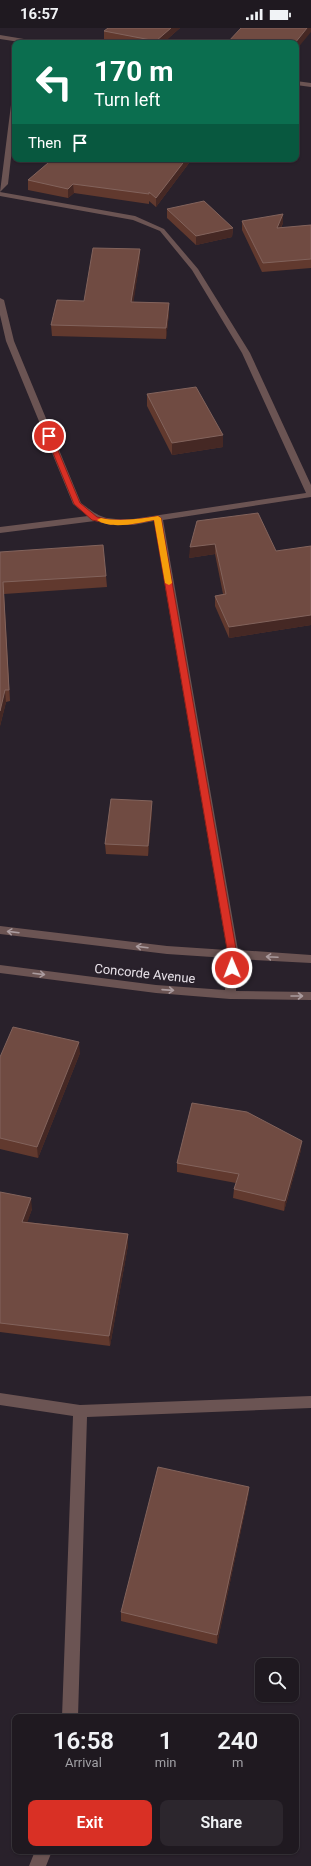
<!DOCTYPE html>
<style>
body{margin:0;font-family:Roboto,sans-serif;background:#2c262d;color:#f1f3f6;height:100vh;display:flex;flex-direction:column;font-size:15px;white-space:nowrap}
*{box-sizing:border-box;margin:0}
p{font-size:13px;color:#a1a0a5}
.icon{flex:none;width:22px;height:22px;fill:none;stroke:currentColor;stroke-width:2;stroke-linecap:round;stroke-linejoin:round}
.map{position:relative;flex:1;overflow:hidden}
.drawer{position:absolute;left:12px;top:1686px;width:287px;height:140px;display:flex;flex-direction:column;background:#1f1920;border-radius:8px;box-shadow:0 1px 3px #0004,0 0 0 1px #3c383e}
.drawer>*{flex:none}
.top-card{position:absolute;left:12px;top:12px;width:287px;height:122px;border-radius:8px;box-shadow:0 1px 3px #0004,0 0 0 1px #3c383e;background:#0b6e4f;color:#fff;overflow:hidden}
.controls{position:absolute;left:255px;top:1630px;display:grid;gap:8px}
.controls a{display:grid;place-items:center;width:44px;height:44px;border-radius:8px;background:#1f1920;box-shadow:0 1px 3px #0004,0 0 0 1px #3c383e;font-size:20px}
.pin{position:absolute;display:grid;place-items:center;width:34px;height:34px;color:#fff;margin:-17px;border:2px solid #fff;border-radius:50%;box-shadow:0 1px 4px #0007}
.me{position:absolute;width:44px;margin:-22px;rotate:359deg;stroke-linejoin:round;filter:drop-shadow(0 0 3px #0008)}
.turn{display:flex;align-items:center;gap:14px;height:84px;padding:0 16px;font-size:18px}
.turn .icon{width:52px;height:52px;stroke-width:2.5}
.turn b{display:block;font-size:28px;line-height:34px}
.then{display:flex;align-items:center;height:38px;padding:0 16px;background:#0003;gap:8px;font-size:15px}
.eta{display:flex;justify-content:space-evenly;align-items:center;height:68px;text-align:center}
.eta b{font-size:24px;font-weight:600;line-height:28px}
.primary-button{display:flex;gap:8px;margin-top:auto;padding:8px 16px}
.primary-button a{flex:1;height:46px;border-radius:8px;background:#d93025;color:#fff;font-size:16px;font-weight:600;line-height:46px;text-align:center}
.primary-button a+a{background:#2c262d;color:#f1f3f6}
.status{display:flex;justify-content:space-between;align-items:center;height:28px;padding:0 20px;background:#1f1920;direction:ltr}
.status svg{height:11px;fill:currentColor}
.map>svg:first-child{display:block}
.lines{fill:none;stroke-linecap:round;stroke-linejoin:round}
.minor{fill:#6b5453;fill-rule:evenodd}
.tertiary{fill:#6b5453;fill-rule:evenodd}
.wall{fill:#61392e}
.shaded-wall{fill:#452824}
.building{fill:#704b42;stroke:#82635c}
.oneway{stroke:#aa9b9e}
.route{fill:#d93025;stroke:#8d1f18}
.slow{fill:#f59e0b}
.labels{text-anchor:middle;stroke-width:4;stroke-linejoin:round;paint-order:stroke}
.street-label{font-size:13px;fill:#e8e2e9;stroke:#29212b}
</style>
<div class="status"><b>16:57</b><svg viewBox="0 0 49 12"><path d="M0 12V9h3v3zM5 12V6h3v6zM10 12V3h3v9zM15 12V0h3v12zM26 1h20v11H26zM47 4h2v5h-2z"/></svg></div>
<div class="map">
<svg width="311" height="1838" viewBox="0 0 311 1838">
<rect width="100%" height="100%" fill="#29212b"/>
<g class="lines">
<!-- minor -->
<path class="minor" d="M15 67V95L8 156 0 164 12 69Z
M0 164 135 188 164 201 198 241 250 325 311 457V469L163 492 238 922 311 927V935L238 931 236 963 311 964V972L230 971 156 965 0 945V937L156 957 225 962 227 930 167 926 0 906V898L167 918 227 922 154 493 133 497H111L95 493 0 505V499L88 488 73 476 6 313 0 287V270L4 272 14 313 81 475C103 492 105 491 133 491L306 465 242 325 192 242 160 203 133 192 0 168Z
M0 1365 80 1377 311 1368V1380L87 1389 78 1689H62L73 1388 0 1377Z
M35 1823H52L46 1838H29Z"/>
<!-- tertiary -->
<path class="tertiary" d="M0 7 36 13 39 15H26L0 11Z
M296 53 311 55V59L296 57Z"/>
</g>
<!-- wall -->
<path class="wall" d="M108 0H180L163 15H126L104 11V3Z
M192 131 156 179 149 173V176L74 165 68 170 28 162V152Z
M167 181 233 200 232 209 196 217 167 190Z
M242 193 283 195 281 200 311 197V240L262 244 242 202Z
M140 221V231L133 274 169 275V285L166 311 52 308 51 297 84 273Z
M147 366 223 419 172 427 147 378Z
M197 493 276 523 311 518V597L229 610 215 578V568L223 566 215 526 189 530Z
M0 524 106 548 107 559 4 566 10 673 6 674 0 698Z
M152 773V783L148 828 106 826 105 816Z
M80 1025 38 1130 0 1121V1029Z
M301 1122 284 1183 233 1170 234 1161 236 1155 177 1144V1135Z
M0 1164 32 1181 27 1194 128 1206V1217L110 1318 0 1304Z
M249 1459 248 1469 217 1616 121 1593V1584Z"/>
<!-- shaded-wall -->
<path class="shaded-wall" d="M171 0H180L163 15H156V13Z
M307 0H311V4L296 22V15H295Z
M186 131H192L156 179V170Z
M73 156 74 165 68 170V161Z
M283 186V195L276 209 277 200Z
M233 200 232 209 196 217V208Z
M140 221V231L132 284 131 274Z
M169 275V285L166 311V300Z
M223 407V419L172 427V415Z
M215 516V526L189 530 190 519Z
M311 587V597L229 610V599Z
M5 662 6 674 0 698V683Z
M152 773V783L148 828V818Z
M79 1014 80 1025 38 1130 37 1119Z
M302 1113 301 1122 284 1183 285 1173Z
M31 1170 32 1181 24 1204 22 1194Z
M128 1206V1217L110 1318 109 1308Z
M249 1459 248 1469 217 1616V1607Z"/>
<!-- building -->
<path class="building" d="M108 0H171L156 13 104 3Z
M241 0H307L295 15H227Z
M49 131H186L156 170 149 164V166L73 156 68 161 28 152 48 135Z
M204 173 233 200 196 208 167 181Z
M283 186 277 200 311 197V231L263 235 242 193Z
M93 220 140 221 131 274 169 275 166 300 51 297 57 272 84 273Z
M196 359 223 407 172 415 147 366Z
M258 485 276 523 311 518V587L229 599 215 568 226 566 215 516 190 519 197 493Z
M103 517 106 548 3 554 9 662H5L0 683V524Z
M111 771 152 773 148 818 105 816Z
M13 999 79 1014 37 1119 0 1110V1029Z
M192 1075 247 1084 302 1113 285 1173 234 1161 239 1146 177 1135Z
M0 1164 31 1170 22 1194 128 1206 109 1308 0 1295Z
M158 1439 249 1459 217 1607 121 1584Z"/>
<!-- one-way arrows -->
<defs><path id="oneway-shaft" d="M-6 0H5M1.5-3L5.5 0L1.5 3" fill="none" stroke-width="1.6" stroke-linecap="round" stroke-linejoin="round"/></defs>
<g class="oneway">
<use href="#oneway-shaft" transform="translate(13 904) rotate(-173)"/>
<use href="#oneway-shaft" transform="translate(142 919) rotate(-173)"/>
<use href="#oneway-shaft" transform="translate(272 929) rotate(-177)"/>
<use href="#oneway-shaft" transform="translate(39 946) rotate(7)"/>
<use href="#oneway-shaft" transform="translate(168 962) rotate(4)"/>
<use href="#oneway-shaft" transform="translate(297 968)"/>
</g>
<!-- route -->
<path class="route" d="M49 406 52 408 80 475 97 489 111 492H132L158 488 161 490 237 927 235 943 232 944 227 940 228 927 154 492 132 496H111L92 492 74 476 46 408Z"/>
<!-- slow -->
<path class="slow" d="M158 488 161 490 172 555 169 557 165 555 154 492C139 495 111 502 97 492L101 490C120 494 138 491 158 488Z"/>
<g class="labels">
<!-- street labels -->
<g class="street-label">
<text transform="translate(145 945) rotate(6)" y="5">Concorde Avenue</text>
</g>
</g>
</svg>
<div class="controls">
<a><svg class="icon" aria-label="search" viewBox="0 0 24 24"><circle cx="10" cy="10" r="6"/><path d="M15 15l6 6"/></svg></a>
</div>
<div class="pin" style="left:49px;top:408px;background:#d93025"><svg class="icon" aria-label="arrive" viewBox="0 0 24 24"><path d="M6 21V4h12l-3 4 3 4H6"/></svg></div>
<svg class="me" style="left:232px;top:940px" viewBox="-20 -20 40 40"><circle r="17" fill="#d93025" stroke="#fff" stroke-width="3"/><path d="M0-11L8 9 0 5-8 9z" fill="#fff"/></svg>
<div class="top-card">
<div class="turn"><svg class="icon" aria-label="left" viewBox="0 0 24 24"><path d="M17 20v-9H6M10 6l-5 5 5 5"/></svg><div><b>170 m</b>Turn left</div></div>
<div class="then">Then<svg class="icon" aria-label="arrive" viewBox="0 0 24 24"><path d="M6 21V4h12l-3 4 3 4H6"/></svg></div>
</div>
<section class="drawer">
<div class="eta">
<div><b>16:58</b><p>Arrival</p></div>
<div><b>1</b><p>min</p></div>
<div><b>240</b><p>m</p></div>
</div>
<div class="primary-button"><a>Exit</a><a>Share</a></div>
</section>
</div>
